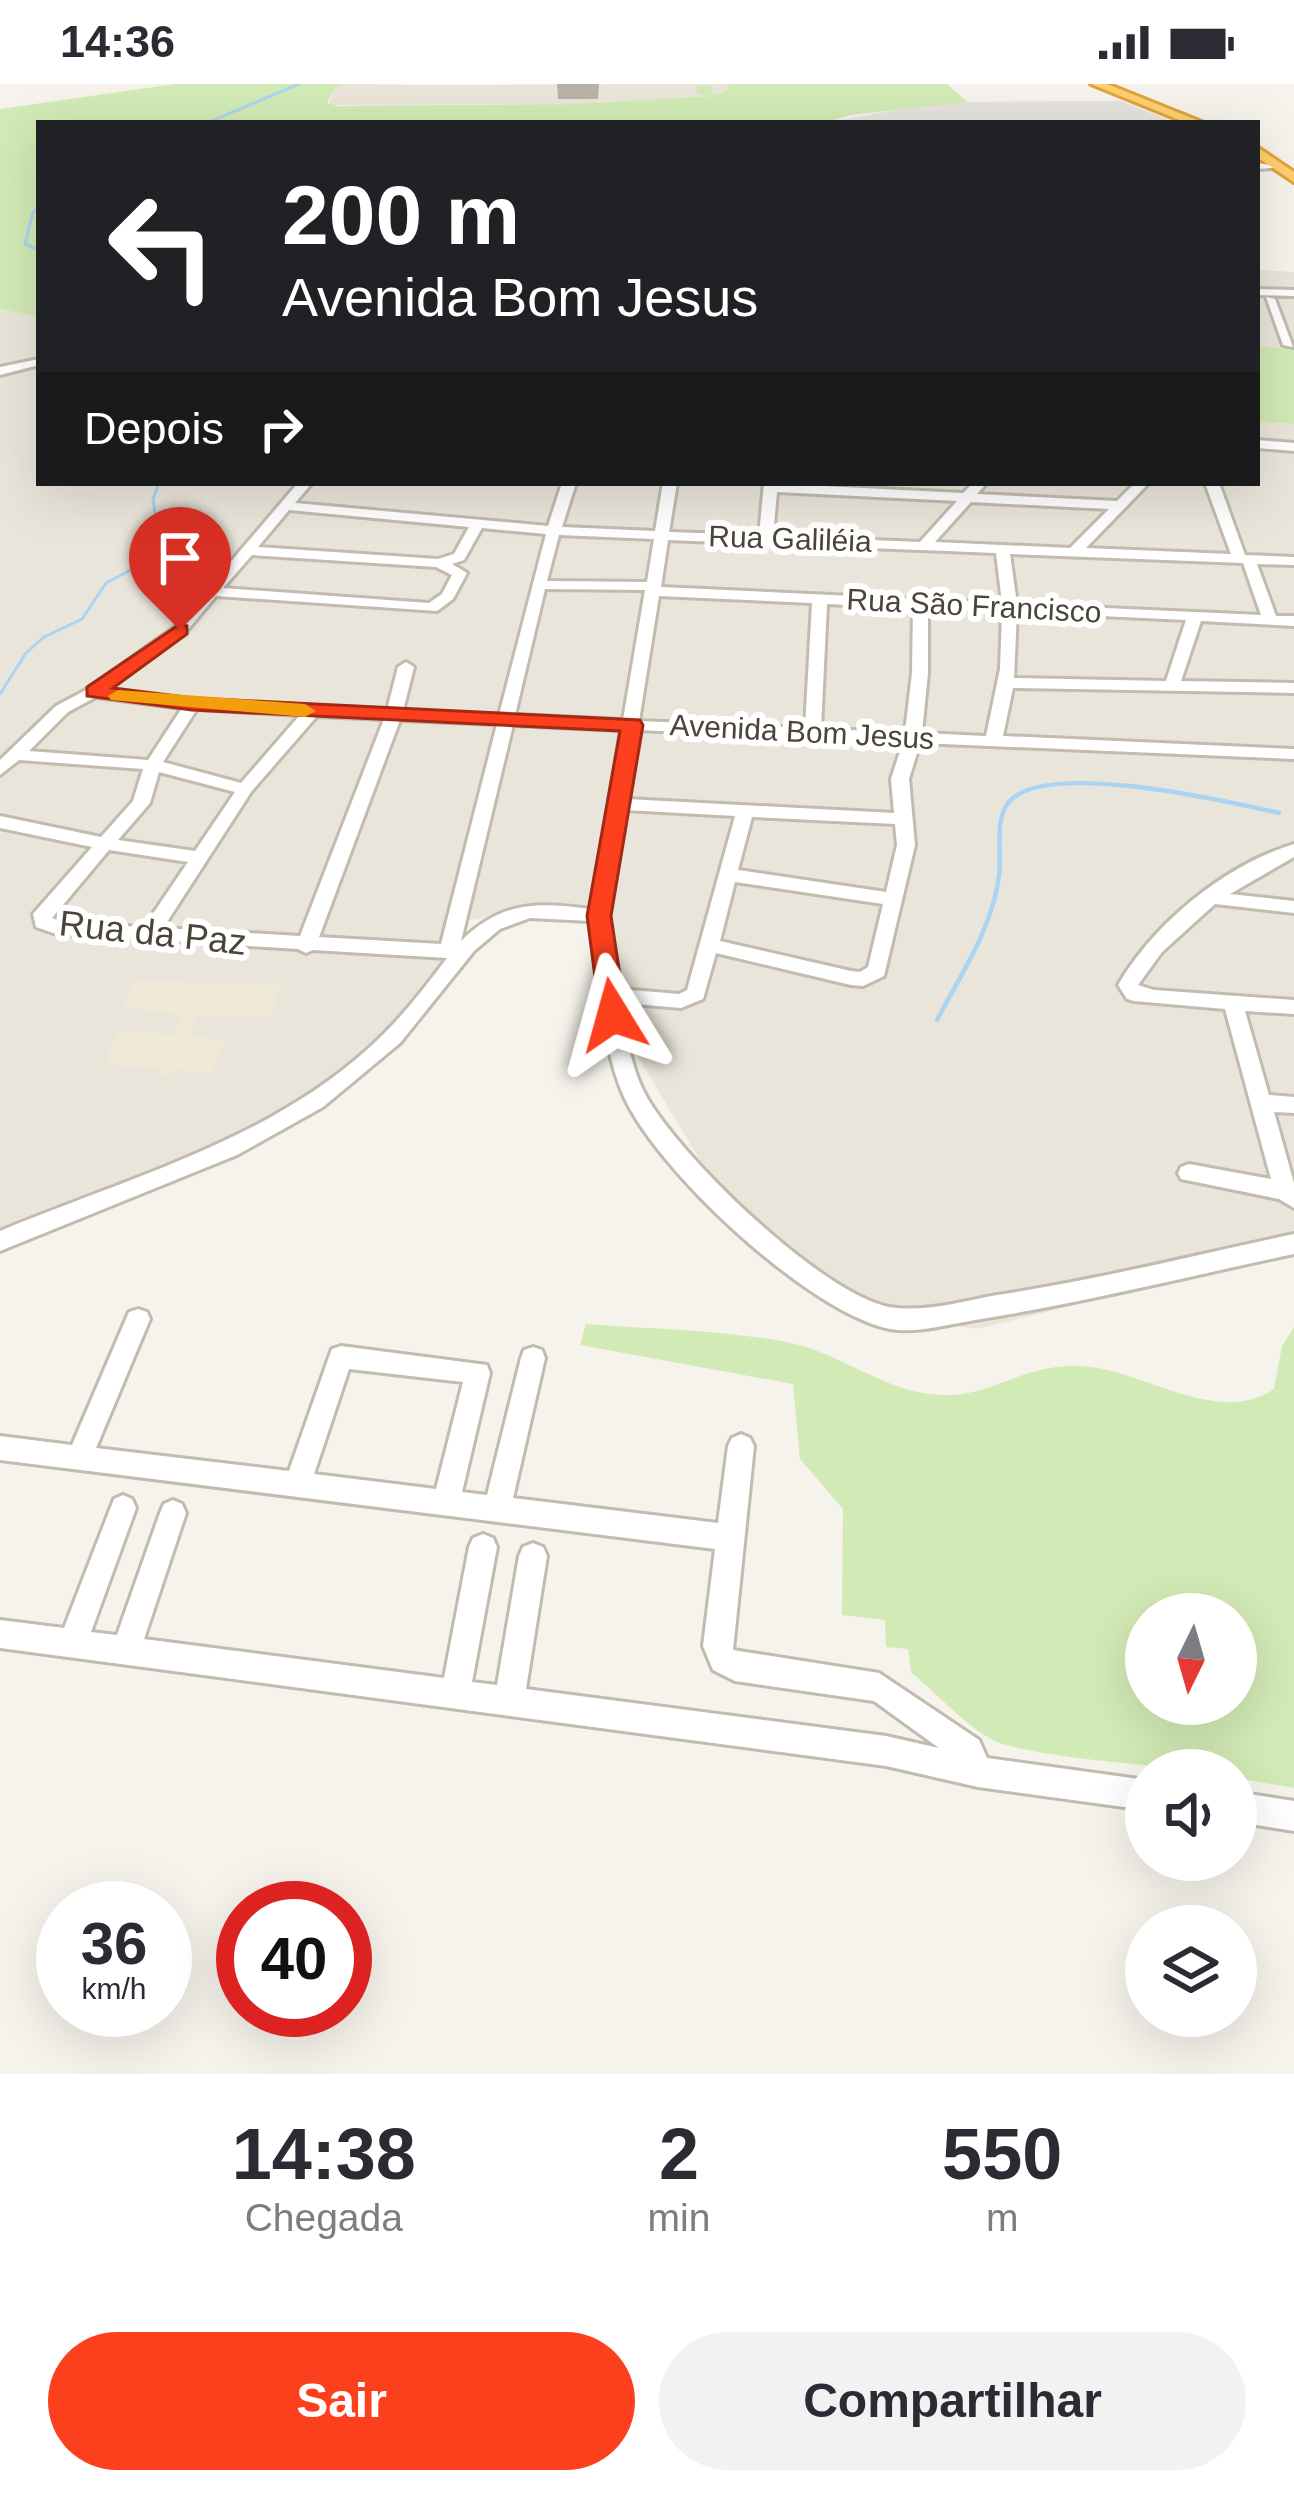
<!DOCTYPE html>
<html lang="pt">
<meta charset="utf-8">
<style>
body{margin:0;font-family:Arial,sans-serif;background:#f2f2f3;color:#2b2b33;height:100vh;display:flex;flex-direction:column;font-size:45px;white-space:nowrap}
*{box-sizing:border-box;margin:0}
p{font-size:39px;color:#7c7c81}
.icon{flex:none;width:66px;height:66px;fill:none;stroke:currentColor;stroke-width:2;stroke-linecap:round;stroke-linejoin:round}
.map{position:relative;height:1990px;overflow:hidden}
.panel{display:flex;flex-direction:column;background:#fff;flex:1}
.panel>*{flex:none}
.banner{position:absolute;left:36px;top:36px;width:1224px;height:366px;border-radius:0px;box-shadow:0 12px 48px #0002;background:#202124;color:#fff;overflow:hidden}
.needle{width:78px;rotate:185deg}
.buttons{position:absolute;left:1125px;top:1509px;display:grid;gap:24px}
.buttons a{display:grid;place-items:center;width:132px;height:132px;border-radius:50%;background:#fff;box-shadow:0 12px 48px #0002;font-size:60px}
.speed{position:absolute;left:36px;top:1797px;display:flex;gap:24px;font-size:60px;font-weight:700;text-align:center}
.speed>*{display:grid;place-content:center;width:156px;height:156px;border-radius:50%;background:#fff;box-shadow:0 12px 48px #0002;line-height:1}
.speed small{font-size:30px;font-weight:400}
.speed .limit{border:18px solid #d22;background:#fff;color:#111}
.pin{position:absolute;display:grid;place-items:center;width:102px;height:102px;color:#fff;margin:-123px -51px;border-radius:50% 50% 50% 0;rotate:-45deg;box-shadow:0 0 12px #0007}
.pin .icon{rotate:45deg}
.me{position:absolute;width:132px;margin:-66px;rotate:352deg;stroke-linejoin:round;filter:drop-shadow(0 0 9px #0008)}
.turn{display:flex;align-items:center;gap:42px;height:252px;padding:0 48px;font-size:54px}
.turn .icon{width:156px;height:156px;stroke-width:2.5}
.turn b{display:block;font-size:84px;line-height:102px}
.then{display:flex;align-items:center;height:114px;padding:0 48px;background:#0003;gap:24px;font-size:45px}
.eta{display:flex;justify-content:space-evenly;align-items:center;height:204px;text-align:center}
.eta b{font-size:72px;font-weight:800;line-height:84px}
.action{display:flex;gap:24px;margin-top:auto;padding:24px 48px}
.action a{flex:1;height:138px;border-radius:72px;background:#fc3f1d;color:#fff;font-size:48px;font-weight:800;line-height:138px;text-align:center}
.action a+a{background:#f2f2f3;color:#2b2b33}
.status{display:flex;justify-content:space-between;align-items:center;height:84px;padding:0 60px;background:#fff;direction:ltr}
.status svg{height:33px;fill:currentColor}
.map>svg:first-child{display:block}
.residential{fill:#eae5da}
.industrial{fill:#e6e2dd}
.education{fill:#efe8d6}
.green{fill:#d2eab5;fill-rule:evenodd}
.lines{fill:none;stroke-linecap:round;stroke-linejoin:round}
.stream-far1{stroke:#a9d4f2;stroke-width:3}
.stream{stroke:#a9d4f2;stroke-width:4.5}
.minor-casing{stroke:#c2bbae;stroke-width:6}
.highway-casing{stroke:#e0a43c;stroke-width:6}
.minor{fill:#fff;fill-rule:evenodd}
.highway{fill:#ffcf6e;fill-rule:evenodd}
.wall{fill:#bab2a6}
.route{fill:#fc3f1d;stroke:#a42913;stroke-width:3}
.slow{fill:#f59e0b}
.labels{text-anchor:middle;stroke-width:12;stroke-linejoin:round;paint-order:stroke}
.far-street-label{font-size:30px;fill:#4b4439;stroke:#fff}
.street-label{font-size:36px;fill:#4b4439;stroke:#fff}
</style>
<div class="status"><b>14:36</b><svg viewBox="0 0 49 12"><path d="M0 12V9h3v3zM5 12V6h3v6zM10 12V3h3v9zM15 12V0h3v12zM26 1h20v11H26zM47 4h2v5h-2z"/></svg></div>
<div class="map">
<svg width="1294" height="1990" viewBox="0 0 1294 1990">
<rect width="100%" height="100%" fill="#f6f3ec"/>
<!-- residential -->
<path class="residential" d="M344 0 423 1 730 0 724 9 710 12 575 20 328 21 335 4Z
M1257 186 1294 188V265L1257 264Z
M0 225 39 233V399H1257V338L1294 340V1167L977 1245 880 1231 725 1118 620 943 611 843 519 829 469 836 437 896 315 1028 170 1096 0 1146Z"/>
<!-- industrial -->
<path class="industrial" d="M1121 17 1176 39H824L941 18Z"/>
<!-- education -->
<path class="education" d="M132 896 281 902 270 934 198 931 189 953 226 955 212 989 174 985 171 993 157 992 158 985 105 981 118 947 174 951 182 931 124 923Z"/>
<!-- green -->
<path class="green" d="M175 0H344L335 4 327 19 337 22 575 20 710 12 697 10 696 2H711L713 11 724 9 730 0H947L967 18 851 31 824 39H39V233L0 225V25Z
M1257 262 1294 266V340L1257 338Z
M586 1240C652 1245 721 1246 786 1258 841 1268 884 1309 941 1311 994 1314 1025 1275 1091 1283 1149 1290 1220 1342 1274 1305L1282 1262 1294 1243V1704L1236 1694V1686C1193 1686 1020 1674 989 1654 961 1637 936 1609 911 1588L908 1565 886 1563 885 1536 842 1531 843 1425 800 1375 793 1300 580 1261ZM1236 1530V1620H1146V1530Z"/>
<g class="lines">
<!-- stream-far1 -->
<path class="stream-far1" d="M207 39 299 0
M39 125 33 128 25 160 39 166
M0 610 26 569 44 553 82 535 106 499 140 481 151 469 157 444 153 415 159 399"/>
<!-- stream -->
<path class="stream" d="M937 936C960 892 993 843 999 792 1002 771 994 738 1008 719 1043 674 1229 718 1279 729"/>
<defs>
<path id="minor" d="M1257 79 1284 83 1257 85Z
M1257 205 1294 206V212L1257 211Z
M1266 213 1275 215 1293 263 1283 261Z
M39 275V281L0 291V283Z
M1257 356 1294 359V367L1257 364Z
M298 399H312L295 419 548 442 562 399H576L562 443 655 447 663 399H677L669 448 759 451 764 399 963 409 973 399H987L977 410 1117 417 1135 399H1149L1086 464 1231 470 1205 399H1219L1245 471 1294 473V481L1257 480 1276 532H1294V542L1201 537 1181 597 1294 599V609L1013 604 1003 652 1294 665V675L920 659 909 695 915 761 884 892 863 902 851 901 716 869 703 915 681 924 621 919C625 946 631 983 644 1008 674 1068 830 1220 897 1224 930 1227 965 1217 997 1211 1097 1196 1195 1171 1294 1150V1170C1190 1192 1086 1218 981 1235 953 1239 918 1250 890 1245 809 1229 653 1084 622 1008 602 960 597 889 590 837L530 834 500 845 474 867 400 959 323 1023 237 1071 0 1167V1147C127 1094 265 1058 369 964 399 937 423 906 447 874L313 866 306 869 298 865 56 850 36 843 33 830 92 763 0 744V732L101 753 133 717 143 685 19 676 0 691V676L56 622 88 605 175 543ZM777 408 957 417 920 458 773 452ZM971 418 1109 425 1070 464 935 458ZM289 426 469 443 454 470 438 475 258 463ZM482 444 546 450 499 631 403 627 414 583 406 578 398 583 387 626 192 615 108 605 185 549 216 512 437 527 453 515 467 489 452 480 464 476ZM559 451 654 455 647 498 547 497ZM668 456 996 469 1002 519 661 503ZM1010 470 1243 479 1261 531 1017 520ZM252 471 436 483 452 491 442 510 429 519 223 504ZM545 505 645 506 623 636 515 631ZM659 512 812 519 805 644 639 637ZM827 520 913 524 912 589 905 648 821 645ZM928 524 1002 528 1000 585 986 652 922 649 928 589ZM1017 528 1186 536 1166 597 1014 594ZM96 613 182 624 148 676 29 667 68 628ZM197 625 300 631 241 699 163 678ZM317 632 384 635 300 852 163 844 251 708ZM400 636 497 640 441 860 319 853ZM513 641 621 646 591 825C537 818 502 817 461 857ZM638 646 903 658 891 695 894 729 627 715ZM159 688 235 708 195 767 118 756 150 719ZM625 726 735 732 687 906 679 910 619 905 608 832ZM752 733 895 740 897 761 886 808 738 786ZM109 766 188 778 144 843 64 839 52 834ZM735 798 883 820 868 883 860 888 851 887 720 857Z
M1294 760V773L1230 810 1294 817V829L1215 820 1162 868 1138 901 1154 906 1294 916V930L1245 927 1269 1011 1294 1013V1029L1274 1028 1294 1099V1124L1279 1115 1181 1095 1178 1089 1181 1083 1189 1080 1271 1095 1225 925 1134 917 1127 915 1118 901C1154 839 1225 781 1294 760Z
M138 1225 147 1228 150 1235 96 1364 289 1387 329 1273 332 1265 341 1262 487 1281 490 1289 462 1408 487 1411 521 1274 524 1266 533 1263 542 1266 545 1274 513 1414 718 1439 728 1362 732 1354 741 1350 750 1354 754 1362 733 1566 879 1589 979 1656 987 1674 1146 1696V1726L978 1703 886 1682 0 1564V1536L64 1544 114 1415 123 1411 132 1415 136 1424 91 1548 117 1551 160 1429 164 1420 173 1416 182 1420 186 1429 144 1555 444 1594 469 1463 473 1454 483 1450 493 1454 497 1463 472 1598 497 1601 519 1472 523 1463 533 1459 543 1463 547 1472 526 1605 886 1652 939 1664 874 1617 735 1597 713 1586 703 1562 715 1465 0 1376V1352L72 1361 129 1228ZM349 1285 463 1298 436 1405 314 1390Z
M1236 1708 1294 1717V1747L1236 1738Z"/>
<path id="highway" d="M1091 0H1107L1204 39H1187Z
M1257 63 1294 88V98L1257 73Z"/>
</defs>
<!-- minor casing -->
<use href="#minor" class="minor-casing"/>
<!-- highway casing -->
<use href="#highway" class="highway-casing"/>
<!-- minor -->
<use href="#minor" class="minor"/>
<!-- highway -->
<use href="#highway" class="highway"/>
</g>
<!-- wall -->
<path class="wall" d="M557 0H599L598 15H558Z"/>
<!-- route -->
<path class="route" d="M180 540 187 542V550L113 604 192 614 640 636 643 641 611 832 626 931 622 938 613 940 600 931 587 832 620 647 192 626 87 612V603Z"/>
<!-- slow -->
<path class="slow" d="M118 606 305 620 316 627 305 633 111 616 108 612Z"/>
<g class="labels">
<!-- far-street labels -->
<g class="far-street-label">
<text transform="translate(790 455) rotate(2)" y="10">Rua Galiléia</text>
<text transform="translate(974 522) rotate(3)" y="10">Rua São Francisco</text>
<text transform="translate(802 648) rotate(3)" y="10">Avenida Bom Jesus</text>
</g>
<!-- street labels -->
<g class="street-label">
<text transform="translate(153 848) rotate(6)" y="13">Rua da Paz</text>
</g>
</g>
</svg>
<div class="buttons">
<a><svg class="needle" viewBox="-14 -14 28 28"><path d="M0-13l5 13h-10z" fill="#e53935"/><path d="M0 13l5-13h-10z" fill="#7c7c81"/></svg></a>
<a><svg class="icon" aria-label="sound" viewBox="0 0 24 24"><path d="M4 9h4l5-4v14l-5-4H4zM17 9q2 3 0 6"/></svg></a>
<a><svg class="icon" aria-label="layers" viewBox="0 0 24 24"><path d="M12 4l9 5-9 5-9-5zM3 14l9 5 9-5"/></svg></a>
</div>
<div class="speed"><div>36<small>km/h</small></div><div class="limit">40</div></div>
<div class="pin" style="left:180px;top:546px;background:#d93025"><svg class="icon" aria-label="arrive" viewBox="0 0 24 24"><path d="M6 21V4h12l-3 4 3 4H6"/></svg></div>
<svg class="me" style="left:613px;top:931px" viewBox="-20 -20 40 40"><path d="M0-17L14 15 0 8-14 15z" fill="#fc3f1d" stroke="#fff" stroke-width="4"/></svg>
<div class="banner">
<div class="turn"><svg class="icon" aria-label="left" viewBox="0 0 24 24"><path d="M17 20v-9H6M10 6l-5 5 5 5"/></svg><div><b>200 m</b>Avenida Bom Jesus</div></div>
<div class="then">Depois<svg class="icon" aria-label="right" viewBox="0 0 24 24"><path d="M7 20v-9h11M14 6l5 5-5 5"/></svg></div>
</div>
</div>
<section class="panel">
<div class="eta">
<div><b>14:38</b><p>Chegada</p></div>
<div><b>2</b><p>min</p></div>
<div><b>550</b><p>m</p></div>
</div>
<div class="action"><a>Sair</a><a>Compartilhar</a></div>
</section>
